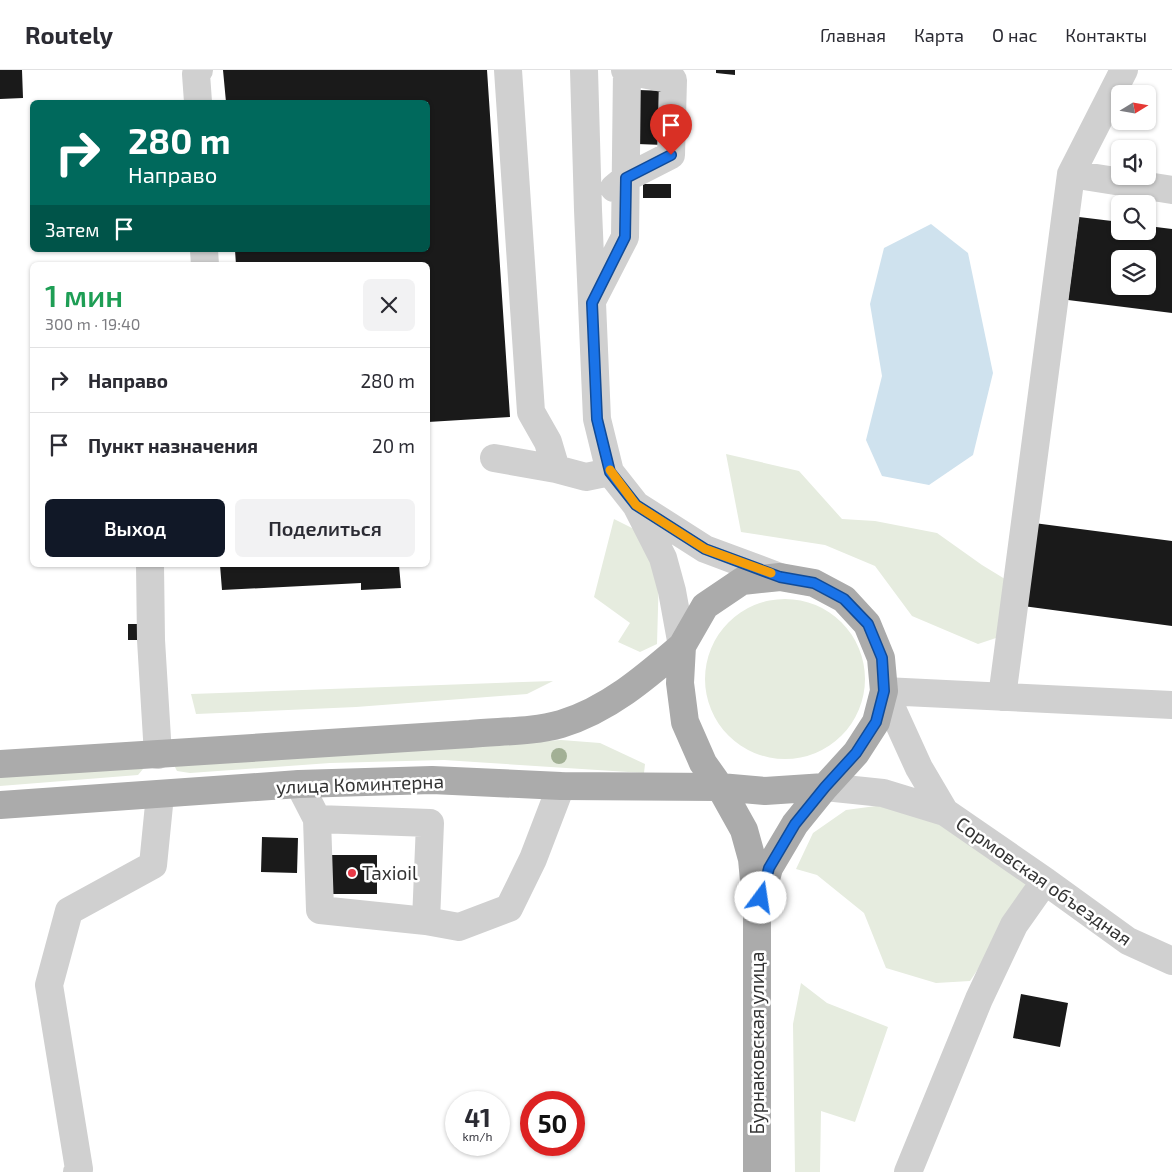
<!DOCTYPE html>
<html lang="ru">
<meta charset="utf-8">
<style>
body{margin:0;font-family:"Exo 2",sans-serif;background:#f2f2f3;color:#2b2b33;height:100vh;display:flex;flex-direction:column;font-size:19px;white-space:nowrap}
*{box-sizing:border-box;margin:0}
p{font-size:16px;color:#7c7c81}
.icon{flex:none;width:28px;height:28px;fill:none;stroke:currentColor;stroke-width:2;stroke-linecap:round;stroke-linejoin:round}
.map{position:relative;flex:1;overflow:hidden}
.panel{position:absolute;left:30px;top:192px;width:400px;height:305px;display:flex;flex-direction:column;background:#fff;border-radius:8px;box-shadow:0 1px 4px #0004}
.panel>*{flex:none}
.top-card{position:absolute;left:30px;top:30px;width:400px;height:152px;border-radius:8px;box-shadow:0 1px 4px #0004;background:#00695c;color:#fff;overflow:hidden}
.needle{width:32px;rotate:79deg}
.controls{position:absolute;left:1111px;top:15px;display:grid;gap:10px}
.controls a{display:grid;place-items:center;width:45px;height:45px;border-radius:8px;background:#fff;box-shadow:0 1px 4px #0004;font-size:25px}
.speed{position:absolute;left:445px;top:1021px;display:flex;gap:10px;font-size:25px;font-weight:700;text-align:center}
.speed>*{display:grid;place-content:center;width:65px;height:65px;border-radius:50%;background:#fff;box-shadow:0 1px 4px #0004;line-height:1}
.speed small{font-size:12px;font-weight:400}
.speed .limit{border:8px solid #d22;background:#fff;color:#111}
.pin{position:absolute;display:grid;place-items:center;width:42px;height:42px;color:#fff;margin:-51px -21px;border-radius:50% 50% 50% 0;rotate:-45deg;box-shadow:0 0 5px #0007}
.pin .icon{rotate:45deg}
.me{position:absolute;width:55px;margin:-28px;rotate:14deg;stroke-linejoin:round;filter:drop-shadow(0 0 4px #0008)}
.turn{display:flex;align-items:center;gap:18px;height:105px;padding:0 15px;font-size:22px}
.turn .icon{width:65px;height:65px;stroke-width:2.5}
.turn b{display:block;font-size:35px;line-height:42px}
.then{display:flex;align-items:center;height:48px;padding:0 15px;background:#0003;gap:10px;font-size:19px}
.round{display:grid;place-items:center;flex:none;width:52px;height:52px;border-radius:8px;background:#f2f2f3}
.overview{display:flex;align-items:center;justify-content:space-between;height:85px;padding:0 15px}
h1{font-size:30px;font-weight:600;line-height:38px;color:#1e9e55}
.action{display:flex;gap:10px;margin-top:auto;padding:10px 15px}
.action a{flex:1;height:58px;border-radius:8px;background:#111827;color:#fff;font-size:20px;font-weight:600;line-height:58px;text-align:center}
.action a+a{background:#f2f2f3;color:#2b2b33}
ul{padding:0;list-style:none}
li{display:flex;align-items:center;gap:15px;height:65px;padding:0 15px;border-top:1px solid #e1e1e2}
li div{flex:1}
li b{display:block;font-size:19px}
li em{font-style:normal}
header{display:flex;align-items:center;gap:30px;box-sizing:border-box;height:70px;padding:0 25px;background:#fff;border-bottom:1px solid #e1e1e2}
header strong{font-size:24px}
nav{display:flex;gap:28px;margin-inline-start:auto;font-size:18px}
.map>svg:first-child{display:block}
.green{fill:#e6ecdf}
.water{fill:#cfe2ee}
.building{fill:#1a1a1a;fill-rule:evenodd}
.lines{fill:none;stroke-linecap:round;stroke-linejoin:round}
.minor{stroke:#d0d0d0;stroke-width:28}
.major{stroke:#ababab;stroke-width:28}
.tree{fill:#a2b095}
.route-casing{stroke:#114b97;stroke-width:12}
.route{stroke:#1a73e8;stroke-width:9}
.slow{stroke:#f59e0b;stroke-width:9}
.poi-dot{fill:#e63946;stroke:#fff;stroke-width:2}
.labels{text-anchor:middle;stroke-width:5;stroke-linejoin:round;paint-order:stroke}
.street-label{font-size:19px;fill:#333;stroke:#fff}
.poi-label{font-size:19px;fill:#333;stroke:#fff;text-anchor:start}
</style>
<header>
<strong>Routely</strong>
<nav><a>Главная</a><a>Карта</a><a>О нас</a><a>Контакты</a></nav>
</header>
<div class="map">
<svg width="1172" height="1102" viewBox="0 0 1172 1102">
<rect width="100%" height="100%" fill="#fff"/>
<!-- green -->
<path class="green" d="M726 384 799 401 842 449 875 451 937 463 982 495 1026 522 1014 562 978 574 912 546 875 496 825 475 741 462Z
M614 449 644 464 659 503 657 574 640 582 618 572 630 553 594 527Z
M705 609a80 80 0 1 1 160 0a80 80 0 1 1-160 0Z
M553 611 527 624 356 637 196 644 191 624Z
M561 670 600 673 645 694 644 703 444 690 330 693 190 703 177 701 174 695Z
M137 694 143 699 138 705 0 716V704Z
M891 734 942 750 1028 807 1019 838 970 911 936 913 886 898 864 843 817 805 796 799 813 763 846 740Z
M801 913 827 933 888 957 855 1052 821 1041 820 1102H795L793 954Z"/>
<!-- water -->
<path class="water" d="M931 154 968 183 993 303 973 385 929 415 882 406 866 370 882 306 870 234 884 178Z"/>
<!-- building -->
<path class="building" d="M0 0H22L23 28 0 29Z
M223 0H487L510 347 428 352V195H236L235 180H428V32H226Z
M716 0H735V5L716 3Z
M639 20 666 21 664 75 637 74Z
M643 114H671V128H643Z
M1079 147 1120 152V161H1148V156L1172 159V243L1068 230ZM1120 189H1148V216H1120Z
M1034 453 1172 471V556L1023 536Z
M220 495H399L401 518 361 520V513L222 520Z
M128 554H138V570H128Z
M262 767 298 768 297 803 261 802Z
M326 785H377V824H326Z
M1021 924 1068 933 1060 977 1013 968Z"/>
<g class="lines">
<!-- minor -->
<path class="minor" d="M508 0 531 342 548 372 556 399
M584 0 588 140 597 349 610 402 636 435 663 488 672 521 682 576
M198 32 196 4 199 0
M1071 104 1124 0
M614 118 626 108 671 85 673 10 627 1
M204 180 205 195
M592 231 625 167 627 1 625 0
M494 388 556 399 586 407 610 402
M636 435 705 479 780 507
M150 495 151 570 158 685
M1002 627 1071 104 1172 120
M299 714 317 749 430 753 426 851 459 857 509 838 533 789 561 716
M825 717 883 723 945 742 1045 811 1128 871 1172 891
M945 742 919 698 884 621 1172 635
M317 749 320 840 426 851
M77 1102 79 1099 49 915 69 841 153 795 160 725
M908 1102 979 929 1014 855 1045 811"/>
<!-- major -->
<path class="major" d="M0 694 470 664C500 661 533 662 561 654 608 640 646 607 682 576
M0 735 299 714 432 710 561 716 720 717 765 721 825 717
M757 1102V843L752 789 744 760 720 717 703 693 685 652 680 613 682 576 705 536 742 511 780 507 814 513 844 529 867 554 881 588 884 621 876 652 856 683 825 717 795 754 769 798 757 843"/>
</g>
<!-- trees -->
<circle class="tree" cx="559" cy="686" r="8"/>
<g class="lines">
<defs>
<path id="route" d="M671 85 626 108 625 167 592 233 597 349 610 402 636 435 705 479 780 507 814 513 844 529 868 554 882 588 884 621 876 652 856 683 825 717 795 754 769 798 761 828"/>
</defs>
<!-- route casing -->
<use href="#route" class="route-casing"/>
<!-- route -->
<use href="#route" class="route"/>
<!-- slow -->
<path class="slow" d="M610 400 636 435 705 479 771 503"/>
</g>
<!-- markers -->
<circle class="poi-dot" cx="352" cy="803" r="5"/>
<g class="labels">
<!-- street labels -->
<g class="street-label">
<text transform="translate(360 714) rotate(-2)" y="7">улица Коминтерна</text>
<text transform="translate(1044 811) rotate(35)" y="7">Сормовская объездная</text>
<text transform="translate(757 973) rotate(-90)" y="7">Бурнаковская улица</text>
</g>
<!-- poi labels -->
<g class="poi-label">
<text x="362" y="810">Taxioil</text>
</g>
</g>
</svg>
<div class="controls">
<a><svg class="needle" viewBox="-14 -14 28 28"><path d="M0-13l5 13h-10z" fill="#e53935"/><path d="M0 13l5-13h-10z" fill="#7c7c81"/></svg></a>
<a><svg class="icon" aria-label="sound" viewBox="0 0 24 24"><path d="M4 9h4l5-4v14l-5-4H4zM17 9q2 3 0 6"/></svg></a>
<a><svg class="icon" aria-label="search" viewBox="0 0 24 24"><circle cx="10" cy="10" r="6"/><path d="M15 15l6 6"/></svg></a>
<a><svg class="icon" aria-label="layers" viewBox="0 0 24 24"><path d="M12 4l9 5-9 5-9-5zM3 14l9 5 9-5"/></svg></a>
</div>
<div class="speed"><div>41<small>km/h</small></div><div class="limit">50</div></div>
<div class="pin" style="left:671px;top:85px;background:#d93025"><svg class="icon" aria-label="arrive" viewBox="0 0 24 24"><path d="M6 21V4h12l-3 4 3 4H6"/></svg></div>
<svg class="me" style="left:761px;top:828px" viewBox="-20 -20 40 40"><circle r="19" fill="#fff"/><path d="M0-13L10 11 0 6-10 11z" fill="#1a73e8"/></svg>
<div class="top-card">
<div class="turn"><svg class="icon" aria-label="right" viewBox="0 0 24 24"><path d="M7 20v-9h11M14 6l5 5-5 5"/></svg><div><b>280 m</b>Направо</div></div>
<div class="then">Затем<svg class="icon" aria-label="arrive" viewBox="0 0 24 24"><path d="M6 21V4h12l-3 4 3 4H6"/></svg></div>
</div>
<section class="panel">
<div class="overview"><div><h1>1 мин</h1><p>300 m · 19:40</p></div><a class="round"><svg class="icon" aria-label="close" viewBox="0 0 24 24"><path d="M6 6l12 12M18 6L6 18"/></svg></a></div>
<ul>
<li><svg class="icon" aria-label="right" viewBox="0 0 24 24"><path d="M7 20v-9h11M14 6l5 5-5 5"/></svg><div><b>Направо</b></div><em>280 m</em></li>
<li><svg class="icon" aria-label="arrive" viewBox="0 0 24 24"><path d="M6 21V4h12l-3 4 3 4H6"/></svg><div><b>Пункт назначения</b></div><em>20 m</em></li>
</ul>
<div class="action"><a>Выход</a><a>Поделиться</a></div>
</section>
</div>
